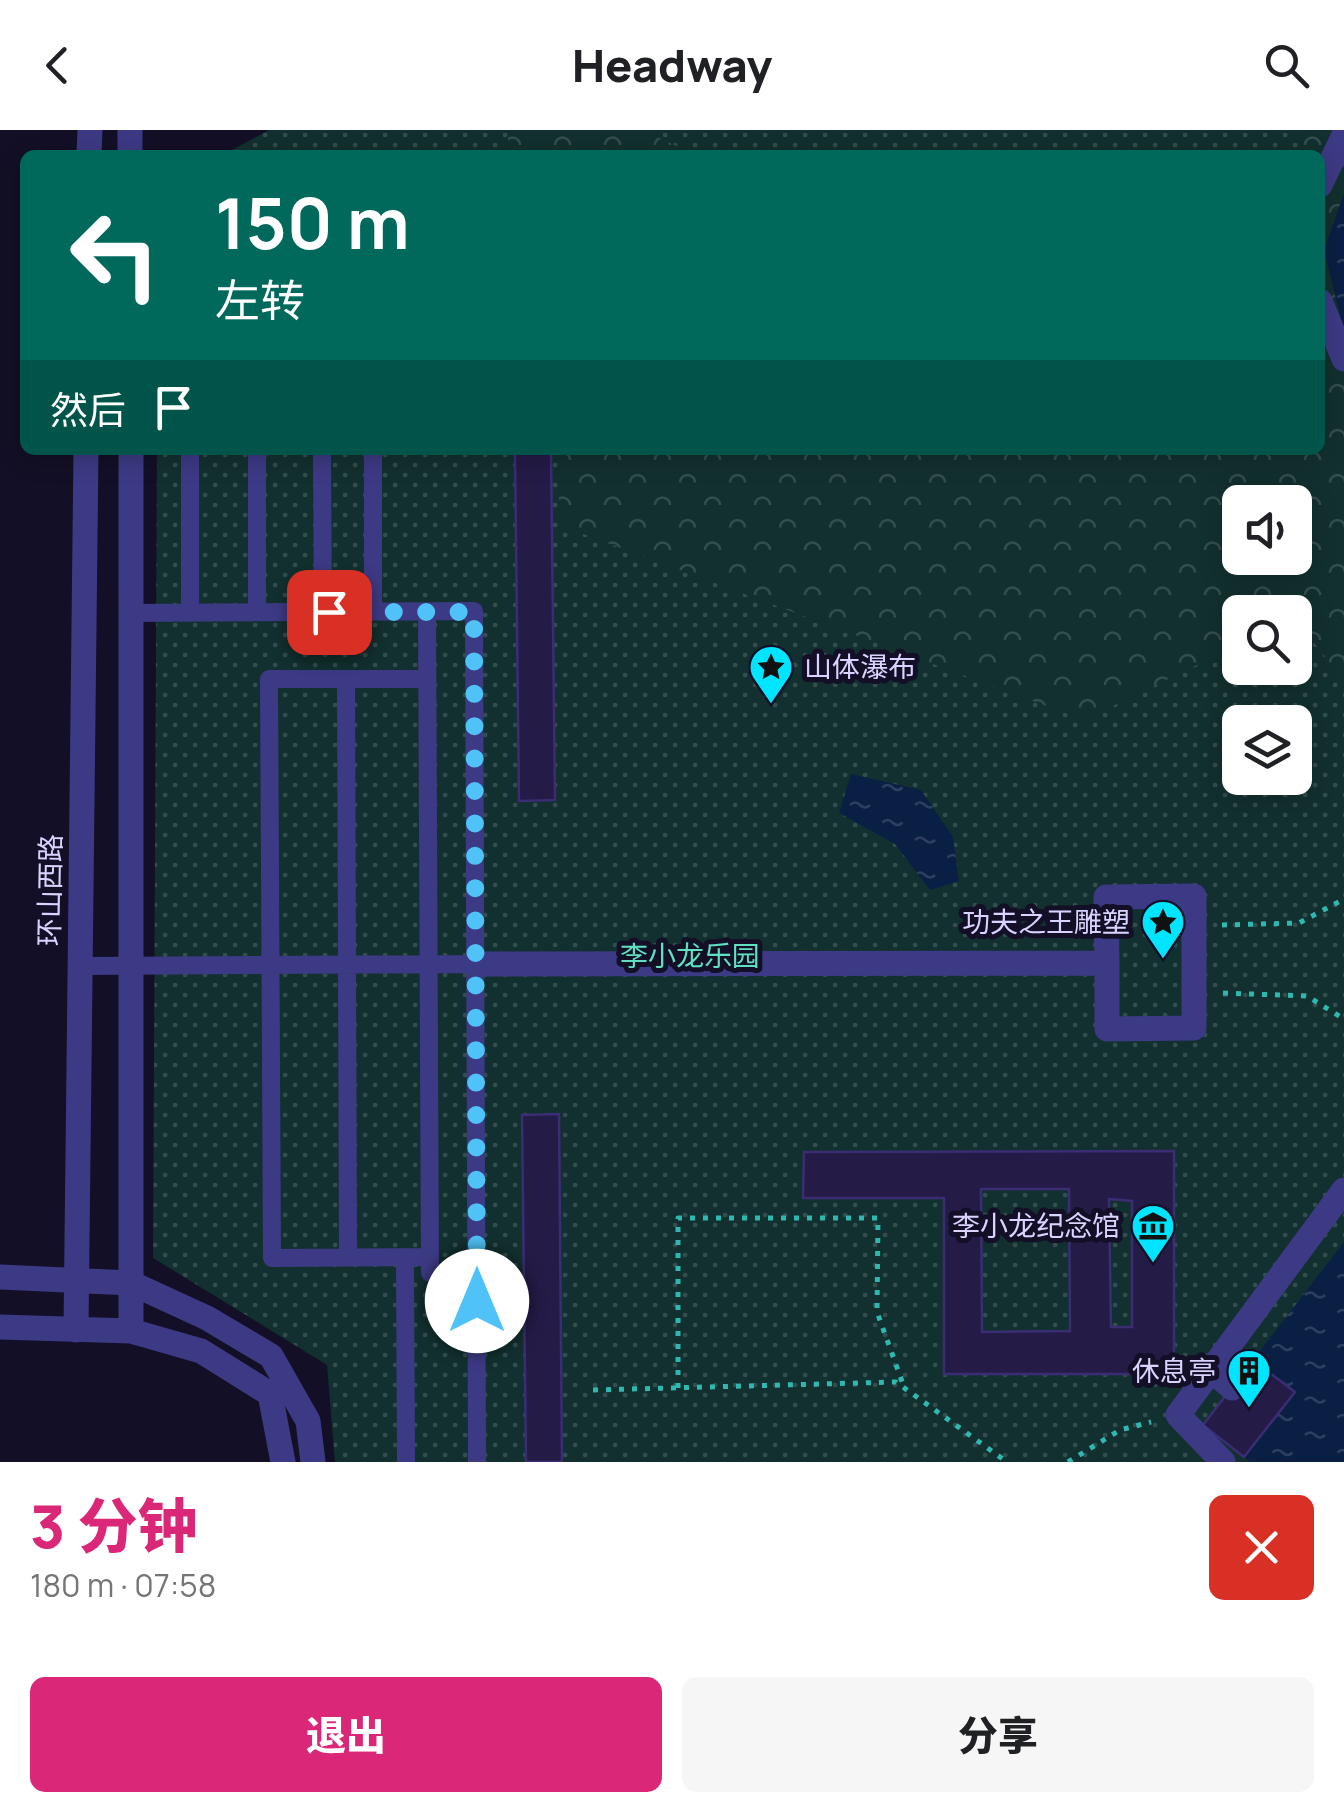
<!DOCTYPE html>
<html lang="zh">
<meta charset="utf-8">
<style>
body{margin:0;font-family:Manrope,"Noto Sans SC",sans-serif;background:#f6f6f6;color:#202124;height:100vh;display:flex;flex-direction:column;font-size:38px;white-space:nowrap}
*{box-sizing:border-box;margin:0}
p{font-size:32px;color:#757577}
.icon{flex:none;width:55px;height:55px;fill:none;stroke:currentColor;stroke-width:2;stroke-linecap:round;stroke-linejoin:round}
.map{position:relative;height:1332px;overflow:hidden}
.sheet{display:flex;flex-direction:column;background:#fff;flex:1}
.sheet>*{flex:none}
.top-card{position:absolute;left:20px;top:20px;width:1305px;height:305px;border-radius:15px;box-shadow:0 5px 25px #0003;background:#00695c;color:#fff;overflow:hidden}
.controls{position:absolute;left:1222px;top:355px;display:grid;gap:20px}
.controls a{display:grid;place-items:center;width:90px;height:90px;border-radius:15px;background:#fff;box-shadow:0 5px 25px #0003;font-size:50px}
.pin{position:absolute;display:grid;place-items:center;width:85px;height:85px;color:#fff;margin:-42px;border-radius:20px;box-shadow:0 5px 15px #0006}
.me{position:absolute;width:110px;margin:-55px;rotate:0deg;stroke-linejoin:round;filter:drop-shadow(0 0 8px #0008)}
.turn{display:flex;align-items:center;gap:35px;height:210px;padding:0 30px;font-size:45px}
.turn .icon{width:130px;height:130px;stroke-width:2.5}
.turn b{display:block;font-size:70px;line-height:85px}
.then{display:flex;align-items:center;height:95px;padding:0 30px;background:#0003;gap:20px;font-size:38px}
.round{display:grid;place-items:center;flex:none;width:105px;height:105px;border-radius:15px;background:#f6f6f6}
.head{display:flex;align-items:center;justify-content:space-between;height:170px;padding:0 30px}
h1{font-size:60px;font-weight:800;line-height:75px;color:#db2777}
.cta{display:flex;gap:20px;margin-top:auto;padding:20px 30px}
.cta a{flex:1;height:115px;border-radius:15px;background:#db2777;color:#fff;font-size:40px;font-weight:800;line-height:115px;text-align:center}
.cta a+a{background:#f6f6f6;color:#202124}
header{display:flex;justify-content:space-between;align-items:center;height:130px;padding:0 30px;background:#fff;font-size:45px;font-weight:800}
.map>svg:first-child{display:block}
.grass{fill:url(#grass-dots);fill-rule:evenodd}
.forest{fill:url(#forest-crowns);fill-rule:evenodd}
.water{fill:url(#water-ripples)}
.building{fill:#241b47;stroke:#3b2d73;stroke-width:2.5;fill-rule:evenodd}
.lines{fill:none;stroke-linecap:round;stroke-linejoin:round}
.path{stroke:#2fb8b0;stroke-width:5;stroke-dasharray:5 8;stroke-linecap:butt}
.service{stroke:#3d3a85;stroke-width:18}
.pedestrian{stroke:#3d3a85;stroke-width:25}
.minor{stroke:#3d3a85;stroke-width:25}
.tertiary{stroke:#3d3a85;stroke-width:25}
.route{stroke:#4fc3f7;stroke-width:18;stroke-dasharray:0 32.4}
.labels{text-anchor:middle;stroke-width:10;stroke-linejoin:round;paint-order:stroke}
.poi-label{font-size:28px;fill:#d9d4ff;stroke:#130f26;text-anchor:end}
.street-label{font-size:28px;fill:#d9d4ff;stroke:#130f26}
.park-label{font-size:28px;fill:#5fe0c0;stroke:#130f26}
</style>
<header><svg class="icon" aria-label="back" viewBox="0 0 24 24"><path d="M15 5l-7 7 7 7"/></svg>Headway<svg class="icon" aria-label="search" viewBox="0 0 24 24"><circle cx="10" cy="10" r="6"/><path d="M15 15l6 6"/></svg></header>
<div class="map">
<svg width="1344" height="1332" viewBox="0 0 1344 1332">
<defs>
<pattern id="grass-dots" width="8" height="8" patternUnits="userSpaceOnUse" patternTransform="scale(2.5)"><rect width="8" height="8" fill="#12302f"/><path d="M2 2h.1M6 6h.1" fill="none" stroke="#344d4e" stroke-width="1.8" stroke-linecap="round"/></pattern>
<pattern id="forest-crowns" width="20" height="18" patternUnits="userSpaceOnUse" patternTransform="scale(2.5)"><rect width="20" height="18" fill="#12302f"/><path d="M2 6a3 3 0 1 1 6 0M12 15a3 3 0 1 1 6 0" fill="none" stroke="#344d4e"/></pattern>
<pattern id="water-ripples" width="26" height="14" patternUnits="userSpaceOnUse" patternTransform="scale(2.5)"><rect width="26" height="14" fill="#0a1f44"/><path d="M2 4q2-2 4 0t4 0M15 11q2-2 4 0t4 0" fill="none" stroke="#2d3f60"/></pattern>
</defs>
<rect width="100%" height="100%" fill="#130f26"/>
<!-- grass -->
<path class="grass" d="M269 0H1344V1332H335L327 1235 153 1128 157 320H1320V25H223ZM1240 372H1295V428H1240ZM1240 482H1295V538H1240ZM1240 592H1295V648H1240Z"/>
<!-- forest -->
<path class="forest" d="M508 0H642L696 25H508Z
M1302 0H1344V63L1324 120 1344 201V551L1295 488V482H1240V514L1084 590 559 395V320H1320V25H1296ZM1240 372H1295V428H1240Z"/>
<!-- water -->
<path class="water" d="M1344 63V201L1324 120Z
M851 644 921 660 953 707 959 751 930 760 895 714 839 683Z
M1344 1112V1332H1250L1244 1327 1295 1262 1253 1230Z"/>
<!-- building -->
<path class="building" d="M515 320H551L555 670 519 671Z
M559 984 562 1332H526L522 985Z
M1174 1021V1244H944V1068H803L804 1022ZM981 1059H1069L1070 1201 982 1202ZM1109 1069 1132 1071V1197H1111Z
M1253 1230 1295 1262 1244 1327 1203 1295Z"/>
<g class="lines">
<!-- path -->
<path class="path" d="M1222 795 1299 793 1344 769
M1223 863 1307 866 1344 889
M678 1258V1088H878L877 1182 904 1257
M593 1260 896 1252 1007 1332
M1068 1332 1120 1300 1151 1292"/>
<!-- service -->
<path class="service" d="M190 320V482
M257 320V482
M322 320 323 482
M373 320V482
M427 482 430 1143H477
M130 483 474 481 477 1332
M346 549 348 1127
M427 549H269L272 1128 429 1127
M80 836 476 834
M405 1127 406 1332"/>
<!-- pedestrian -->
<path class="pedestrian" d="M476 834 1107 833V899L1194 898V766L1106 767 1107 833"/>
<!-- minor -->
<path class="minor" d="M1320 55 1344 5
M1320 171 1344 229
M1211 1240 1232 1258
M1223 1332 1178 1285 1344 1060"/>
<!-- tertiary -->
<path class="tertiary" d="M130 0V25
M89 25 90 0
M131 320V1201
M0 1147 131 1153 207 1188 271 1226 308 1291 313 1332
M0 1197 131 1201 201 1221 270 1264 283 1332
M76 1200 86 320"/>
</g>
<g class="lines">
<!-- route -->
<path class="route" d="M329 482H474L477 1171"/>
</g>
<!-- icons -->
<defs>
<symbol id="sight-pin" viewBox="-11 -11 22 30"><path d="M0 17L-7.5 6A9.5 9.5 0 1 1 7.5 6Z" fill="#00e5ff" stroke="#130f26"/><path d="M0-6L1.8-2.2L6-1.7L2.9 1.2L3.7 5.4L0 3.3L-3.7 5.4L-2.9 1.2L-6-1.7L-1.8-2.2Z" fill="#111"/></symbol>
<symbol id="museum-pin" viewBox="-11 -11 22 30"><path d="M0 17L-7.5 6A9.5 9.5 0 1 1 7.5 6Z" fill="#00e5ff" stroke="#130f26"/><path d="M0-6L6-3V-2H-6V-3ZM-5-1h2V3h-2ZM-1-1h2V3h-2ZM3-1h2V3H3ZM-6 4H6V6H-6Z" fill="#111"/></symbol>
<symbol id="building-pin" viewBox="-11 -11 22 30"><path d="M0 17L-7.5 6A9.5 9.5 0 1 1 7.5 6Z" fill="#00e5ff" stroke="#130f26"/><path d="M-4-6H4V6H1V3H-1V6H-4ZM-2.5-4.3h1.7v1.8h-1.7ZM.8-4.3h1.7v1.8H.8ZM-2.5-1h1.7V.8h-1.7ZM.8-1h1.7V.8H.8Z" fill="#111"/></symbol>
</defs>
<g fill-rule="evenodd">
<use href="#sight-pin" x="746" y="512" width="50" height="68"/>
<use href="#sight-pin" x="1138" y="767" width="50" height="68"/>
<use href="#museum-pin" x="1128" y="1071" width="50" height="68"/>
<use href="#building-pin" x="1224" y="1216" width="50" height="68"/>
</g>
<g class="labels">
<!-- poi labels -->
<g class="poi-label">
<text x="804" y="547" text-anchor="start">山体瀑布</text>
<text x="1130" y="802">功夫之王雕塑</text>
<text x="1120" y="1106">李小龙纪念馆</text>
<text x="1216" y="1251">休息亭</text>
</g>
<!-- street labels -->
<g class="street-label">
<text transform="translate(50 760) rotate(-89)" y="10">环山西路</text>
</g>
<!-- park labels -->
<g class="park-label">
<text x="690" y="836">李小龙乐园</text>
</g>
</g>
</svg>
<div class="controls">
<a><svg class="icon" aria-label="sound" viewBox="0 0 24 24"><path d="M4 9h4l5-4v14l-5-4H4zM17 9q2 3 0 6"/></svg></a>
<a><svg class="icon" aria-label="search" viewBox="0 0 24 24"><circle cx="10" cy="10" r="6"/><path d="M15 15l6 6"/></svg></a>
<a><svg class="icon" aria-label="layers" viewBox="0 0 24 24"><path d="M12 4l9 5-9 5-9-5zM3 14l9 5 9-5"/></svg></a>
</div>
<div class="pin" style="left:329px;top:482px;background:#d93025"><svg class="icon" aria-label="arrive" viewBox="0 0 24 24"><path d="M6 21V4h12l-3 4 3 4H6"/></svg></div>
<svg class="me" style="left:477px;top:1171px" viewBox="-20 -20 40 40"><circle r="19" fill="#fff"/><path d="M0-13L10 11 0 6-10 11z" fill="#4fc3f7"/></svg>
<div class="top-card">
<div class="turn"><svg class="icon" aria-label="left" viewBox="0 0 24 24"><path d="M17 20v-9H6M10 6l-5 5 5 5"/></svg><div><b>150 m</b>左转</div></div>
<div class="then">然后<svg class="icon" aria-label="arrive" viewBox="0 0 24 24"><path d="M6 21V4h12l-3 4 3 4H6"/></svg></div>
</div>
</div>
<section class="sheet">
<div class="head"><div><h1>3 分钟</h1><p>180 m · 07:58</p></div><a class="round" style="background:#d93025;color:#fff"><svg class="icon" aria-label="close" viewBox="0 0 24 24"><path d="M6 6l12 12M18 6L6 18"/></svg></a></div>
<div class="cta"><a>退出</a><a>分享</a></div>
</section>
